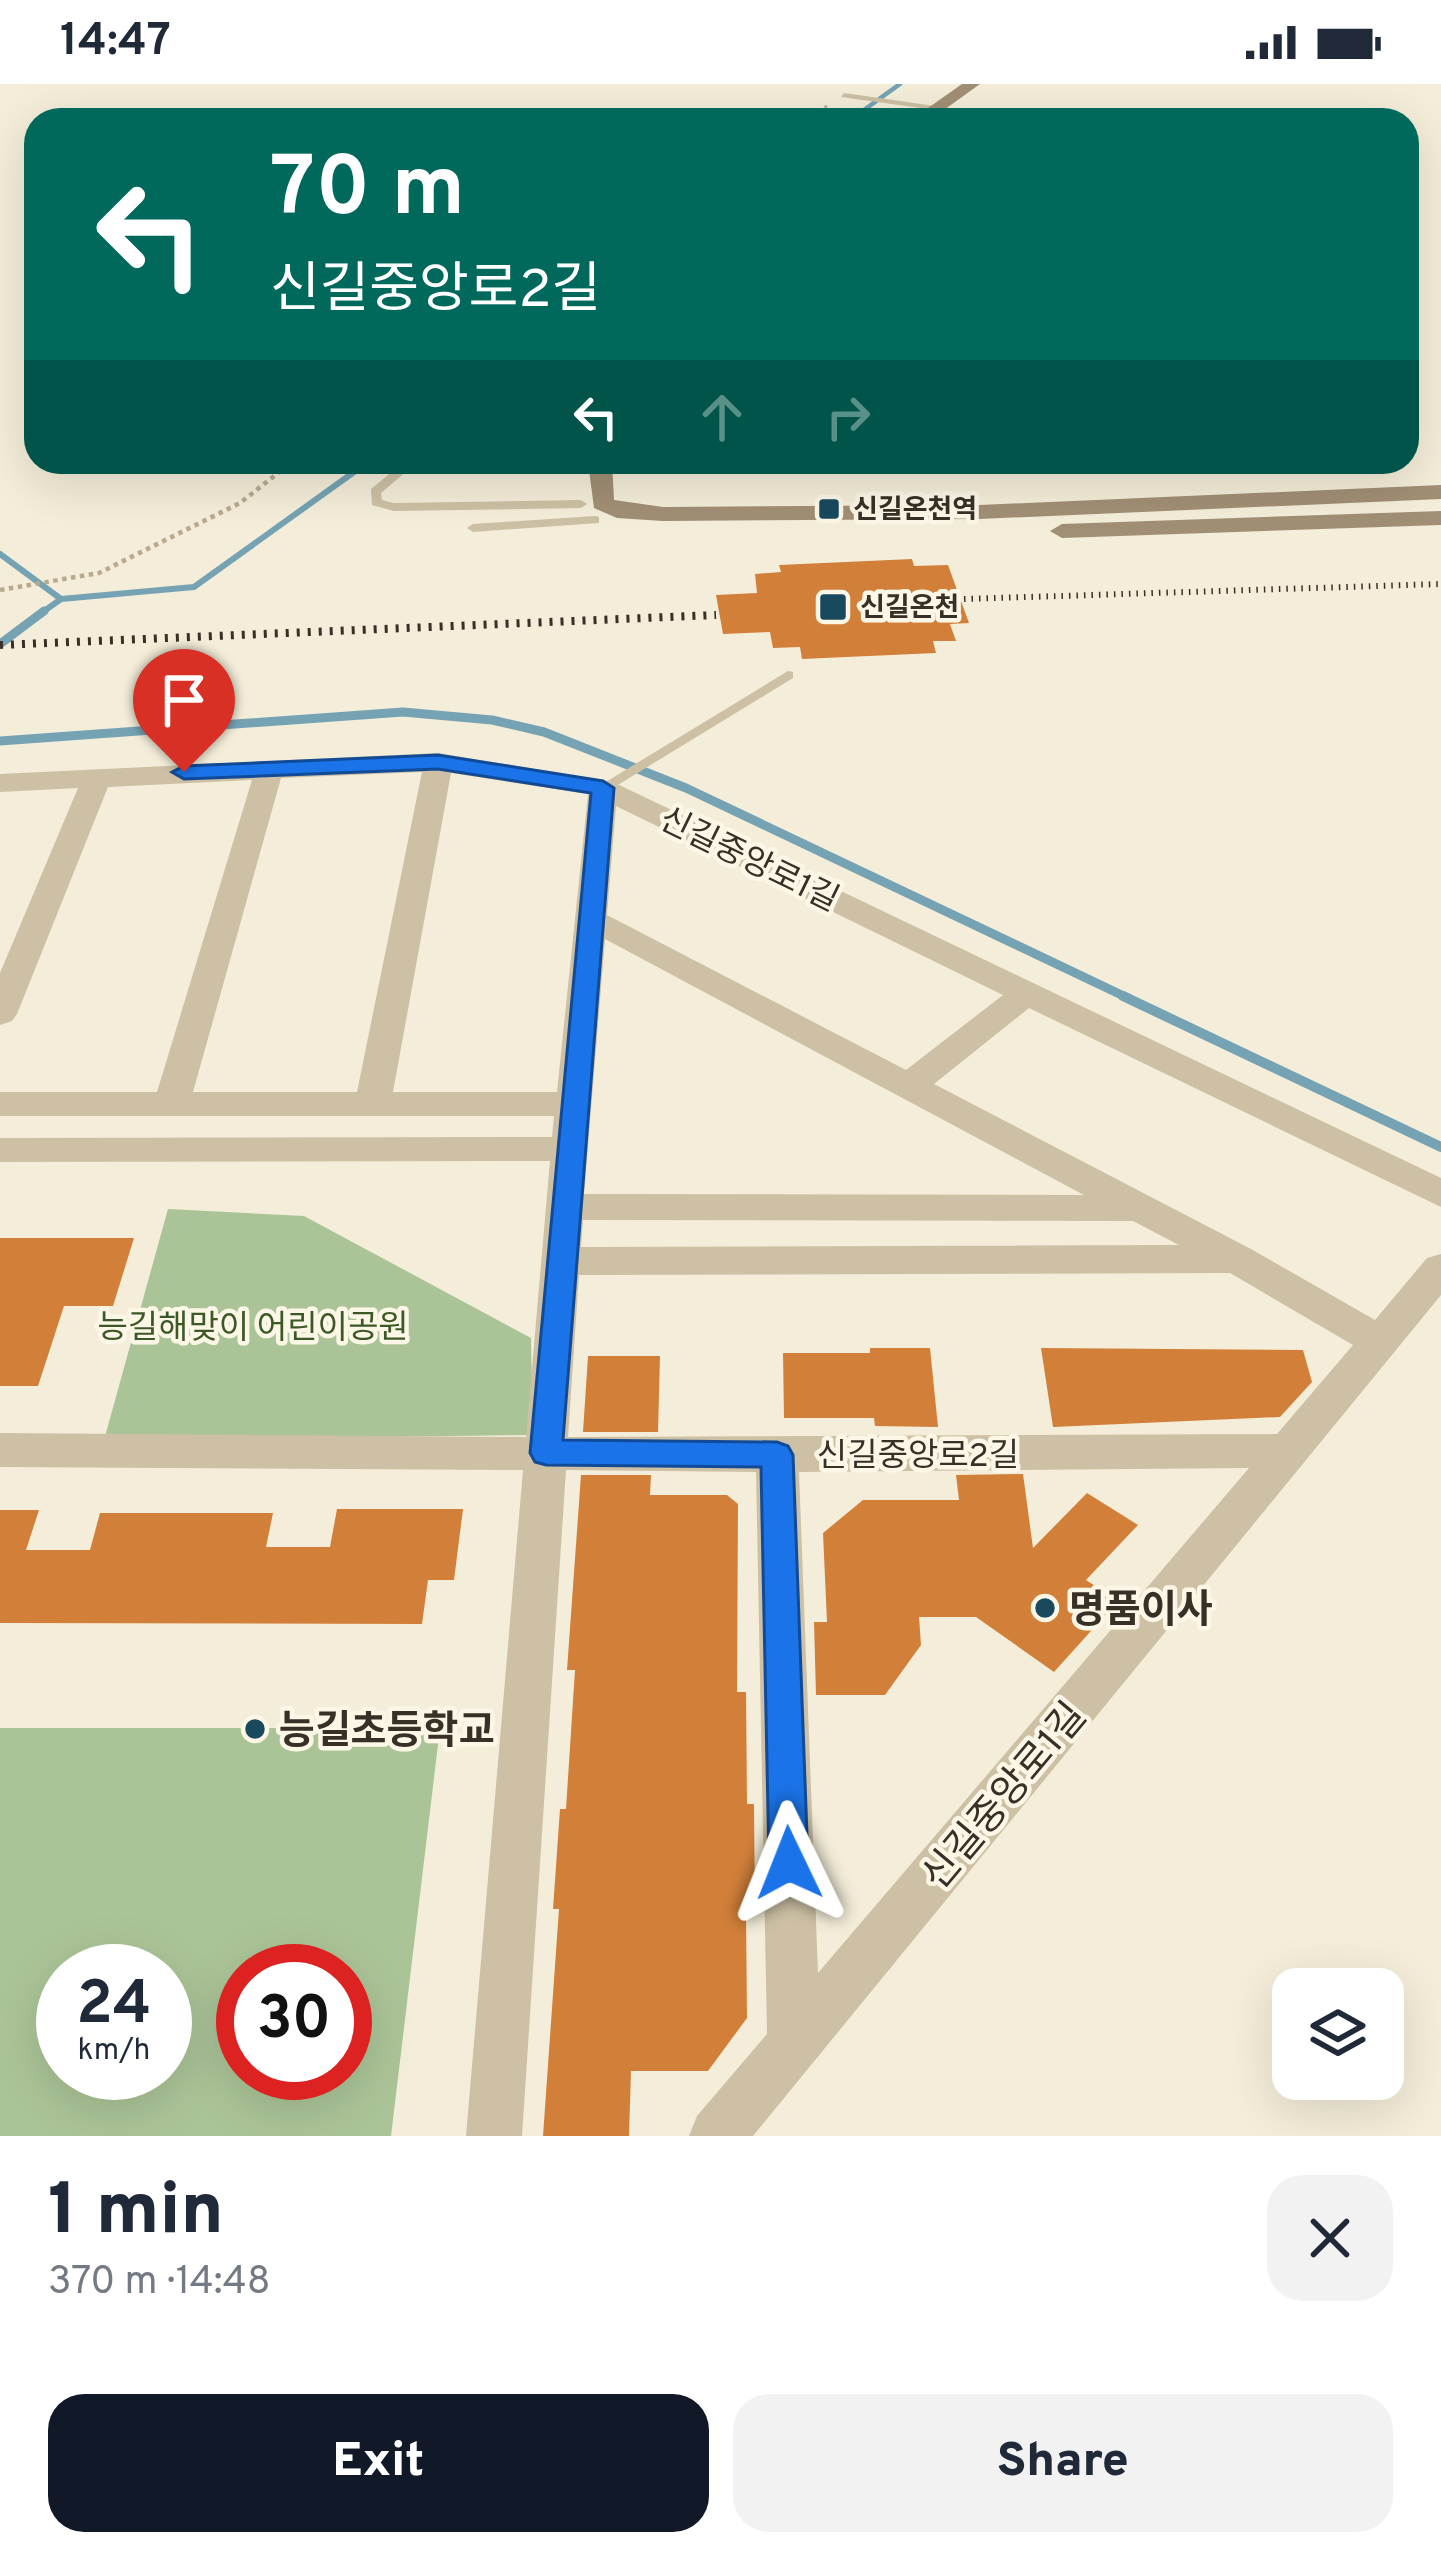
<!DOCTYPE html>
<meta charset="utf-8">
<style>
body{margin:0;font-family:Overpass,"Noto Sans KR",sans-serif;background:#f2f2f3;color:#1f2937;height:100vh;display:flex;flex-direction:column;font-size:45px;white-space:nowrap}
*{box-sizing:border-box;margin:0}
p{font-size:39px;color:#747a83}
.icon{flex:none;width:66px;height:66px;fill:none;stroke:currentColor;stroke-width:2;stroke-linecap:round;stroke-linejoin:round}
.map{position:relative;height:2052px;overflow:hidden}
.drawer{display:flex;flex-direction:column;background:#fff;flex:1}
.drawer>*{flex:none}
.banner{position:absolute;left:24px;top:24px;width:1395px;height:366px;border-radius:36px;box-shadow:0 12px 48px #0002;background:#00695c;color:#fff;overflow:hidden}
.buttons{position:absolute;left:1272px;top:1884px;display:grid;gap:24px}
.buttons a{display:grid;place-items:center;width:132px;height:132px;border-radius:24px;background:#fff;box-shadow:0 12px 48px #0002;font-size:60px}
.speed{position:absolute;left:36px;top:1860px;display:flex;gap:24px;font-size:60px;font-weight:700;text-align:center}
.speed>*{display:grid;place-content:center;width:156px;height:156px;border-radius:50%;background:#fff;box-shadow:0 12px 48px #0002;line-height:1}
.speed small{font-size:30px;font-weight:400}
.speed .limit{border:18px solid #d22;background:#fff;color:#111}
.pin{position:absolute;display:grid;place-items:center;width:102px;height:102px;color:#fff;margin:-123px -51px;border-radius:50% 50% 50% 0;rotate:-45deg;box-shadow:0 0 12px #0007}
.pin .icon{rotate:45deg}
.me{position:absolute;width:132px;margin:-66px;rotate:358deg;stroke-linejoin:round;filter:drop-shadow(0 0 9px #0008)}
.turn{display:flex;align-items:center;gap:42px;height:252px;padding:0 48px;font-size:54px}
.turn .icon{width:156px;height:156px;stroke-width:2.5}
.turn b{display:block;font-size:84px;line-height:102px}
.lanes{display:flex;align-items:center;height:114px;padding:0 48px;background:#0003;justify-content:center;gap:60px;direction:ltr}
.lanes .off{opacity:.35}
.round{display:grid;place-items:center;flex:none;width:126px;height:126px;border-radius:36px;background:#f2f2f3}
.overview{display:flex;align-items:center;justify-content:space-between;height:204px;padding:0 48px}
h1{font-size:72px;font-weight:800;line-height:90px}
.primary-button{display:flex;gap:24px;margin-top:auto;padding:24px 48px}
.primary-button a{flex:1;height:138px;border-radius:36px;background:#111827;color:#fff;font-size:48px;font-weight:800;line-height:138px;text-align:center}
.primary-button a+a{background:#f2f2f3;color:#1f2937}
.status{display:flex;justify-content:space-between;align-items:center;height:84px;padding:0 60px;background:#fff;direction:ltr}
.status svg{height:33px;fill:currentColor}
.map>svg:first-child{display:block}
.green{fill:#abc497;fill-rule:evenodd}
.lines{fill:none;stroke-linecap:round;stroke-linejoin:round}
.stream-far3{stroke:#75a3b4;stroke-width:4.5}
.stream-far2{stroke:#75a3b4;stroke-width:6}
.stream-far1{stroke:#75a3b4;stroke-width:9}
.stream{stroke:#75a3b4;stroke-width:10}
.building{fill:#d28039}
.path-far1{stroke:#b9aa8e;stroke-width:3;stroke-dasharray:3 3;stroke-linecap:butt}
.path{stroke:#b9aa8e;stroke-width:4.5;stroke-dasharray:4.5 4.5;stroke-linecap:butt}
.lane{fill:#cdc0a4;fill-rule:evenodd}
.street{fill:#cdc0a4;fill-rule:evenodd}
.secondary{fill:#a18f75;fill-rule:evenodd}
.rail-far1{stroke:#382f26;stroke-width:6;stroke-dasharray:1.5 6;stroke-linecap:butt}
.rail{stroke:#382f26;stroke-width:8;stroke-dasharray:3 8;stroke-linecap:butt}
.route{fill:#1a73e8;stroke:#114b97;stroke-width:3}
.poi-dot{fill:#18495d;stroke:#fbf6e6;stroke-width:4.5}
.labels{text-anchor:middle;stroke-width:9;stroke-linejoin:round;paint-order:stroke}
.far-poi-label{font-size:27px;font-weight:bold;fill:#382f26;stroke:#fbf6e6;text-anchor:start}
.street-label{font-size:33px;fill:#382f26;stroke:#fbf6e6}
.park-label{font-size:33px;fill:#3c5827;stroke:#fbf6e6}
.near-poi-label{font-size:39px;font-weight:bold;fill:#382f26;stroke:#fbf6e6;text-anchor:start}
.near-street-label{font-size:39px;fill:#382f26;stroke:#fbf6e6}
</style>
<div class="status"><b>14:47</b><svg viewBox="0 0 49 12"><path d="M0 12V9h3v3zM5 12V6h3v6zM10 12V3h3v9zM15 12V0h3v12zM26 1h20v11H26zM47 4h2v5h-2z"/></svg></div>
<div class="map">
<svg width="1441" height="2052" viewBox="0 0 1441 2052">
<rect width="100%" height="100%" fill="#f4edd9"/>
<!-- green -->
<path class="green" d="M168 1125 304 1132 531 1254 533 1351 104 1356Z
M0 1644H440L391 2052H0ZM63 1887H165V1989H63ZM243 1887H345V1989H243Z"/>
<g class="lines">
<!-- stream-far3 -->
<path class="stream-far3" d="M850 36 900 0"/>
<!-- stream-far2 -->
<path class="stream-far2" d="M0 470 61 515
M40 530 61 515 194 503 368 378"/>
<!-- stream-far1 -->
<path class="stream-far1" d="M0 560 44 527
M0 657 403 628 492 636 544 648 686 704 1130 915"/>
<!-- stream -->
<path class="stream" d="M1123 912 1441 1063"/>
</g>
<!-- building -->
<path class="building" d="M912 475 914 482 948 481 969 539 950 540 956 557H933L936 569 802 575 800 563 773 564 770 548 723 550 716 511 757 509 755 490 781 488 779 481Z
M0 1154H134L113 1222H64L38 1302H0Z
M870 1264H930L938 1343 875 1342 874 1334H784L783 1269H870Z
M1041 1264 1303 1266 1312 1298 1280 1333 1053 1343Z
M588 1272H660L658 1348H583Z
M1023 1390 1033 1464 1087 1409 1138 1441 1086 1496 1118 1517 1054 1588 976 1533H919L921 1561 885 1611H816L814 1538H827L823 1449 863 1416H959L956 1391Z
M581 1391H651L650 1411H727L738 1420 737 1608H746L747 1720H754L755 1830H746L747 1934 708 1987H631L629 2052H543L559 1825H553L560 1725H566L575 1586H567Z
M337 1425H463L454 1496H428L422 1540 0 1539V1426H39L26 1466H90L100 1429H273L266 1463H330Z"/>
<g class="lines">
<!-- path-far1 -->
<path class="path-far1" d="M804 36 827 22"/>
<!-- path -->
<path class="path" d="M0 506 99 489 240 419 292 378"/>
<!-- lane -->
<path class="lane" d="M844 9 935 22 939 24 935 26 841 13Z
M404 378H417L381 409 382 416 394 419 581 416 587 420 581 424 394 427 372 421 371 405Z
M595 432 599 433V439L473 448 467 444 473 440Z
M788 587 793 588V594L608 707 603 708 596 704Z"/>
<!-- street -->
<path class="street" d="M438 669 613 698 1441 1094V1123L1029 924 934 1000 1251 1165 1375 1236 1427 1174 1441 1170V1211L753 2052H689L697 2032 767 1950 756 1388 566 1386 522 2052H466L523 1386 0 1383V1349L526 1353 550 1077 0 1078V1054L552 1053 554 1032H0V1008H157L252 696 108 703 17 930 12 937 0 941V889L78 704 0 708V690ZM422 688 357 1008H193L281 694ZM451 689 588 710 557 1008H393ZM616 722 1003 911 906 986 607 831ZM605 855 1084 1111 584 1110ZM583 1136 1133 1137 1179 1161 581 1163ZM1230 1189 1353 1261 1277 1350 568 1353 579 1191ZM1249 1384 818 1889 799 1388Z"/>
<!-- secondary -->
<path class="secondary" d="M962 0H980L930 36H911Z
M588 378H612L614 416 663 423 979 421 1441 401V415L979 435 663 437 617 434 594 424Z
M1441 427V441L1062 454 1050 447 1062 440Z"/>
<!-- rail-far1 -->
<path class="rail-far1" d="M964 515 1441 500"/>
<!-- rail -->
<path class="rail" d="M0 561 716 531"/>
</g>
<!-- route -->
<path class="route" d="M438 671 603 697 614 704 563 1356 777 1358 788 1362 793 1371 808 1779 802 1792 789 1797 775 1792 769 1779 761 1383 546 1381 535 1378 530 1369 591 709 438 685 184 695 172 688 184 682Z"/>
<!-- markers -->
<g class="poi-dot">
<rect x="817" y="413" width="24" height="24" rx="6"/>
<rect x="818" y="508" width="30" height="30" rx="6"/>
<circle cx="1045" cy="1524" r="12"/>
<circle cx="255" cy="1645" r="12"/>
</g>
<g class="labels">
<!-- far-poi labels -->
<g class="far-poi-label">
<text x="853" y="434">신길온천역</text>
<text x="860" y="532">신길온천</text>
</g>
<!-- street labels -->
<g class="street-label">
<text transform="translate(750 774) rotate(26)" y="12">신길중앙로1길</text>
<text x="918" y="1382">신길중앙로2길</text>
</g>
<!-- park labels -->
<g class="park-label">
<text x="253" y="1254">능길해맞이 어린이공원</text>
</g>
<!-- near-poi labels -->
<g class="near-poi-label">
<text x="1069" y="1538">명품이사</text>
<text x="279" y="1659">능길초등학교</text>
</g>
<!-- near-street labels -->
<g class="near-street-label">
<text transform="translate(1003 1711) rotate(-50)" y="14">신길중앙로1길</text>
</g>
</g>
</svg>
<div class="buttons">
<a><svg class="icon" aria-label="layers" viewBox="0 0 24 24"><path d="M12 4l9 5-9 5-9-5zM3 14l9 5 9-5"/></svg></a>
</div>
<div class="speed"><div>24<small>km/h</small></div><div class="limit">30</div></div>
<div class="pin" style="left:184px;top:688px;background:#d93025"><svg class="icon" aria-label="arrive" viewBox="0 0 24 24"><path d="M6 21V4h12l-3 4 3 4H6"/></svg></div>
<svg class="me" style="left:789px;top:1779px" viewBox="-20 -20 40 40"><path d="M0-17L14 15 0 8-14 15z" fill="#1a73e8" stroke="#fff" stroke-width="4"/></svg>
<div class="banner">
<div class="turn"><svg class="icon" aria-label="left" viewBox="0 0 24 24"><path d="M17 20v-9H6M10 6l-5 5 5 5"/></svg><div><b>70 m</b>신길중앙로2길</div></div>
<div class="lanes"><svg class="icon" aria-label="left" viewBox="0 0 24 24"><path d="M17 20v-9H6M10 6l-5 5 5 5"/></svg><svg class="icon off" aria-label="ahead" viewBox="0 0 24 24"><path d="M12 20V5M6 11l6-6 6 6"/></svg><svg class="icon off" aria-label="right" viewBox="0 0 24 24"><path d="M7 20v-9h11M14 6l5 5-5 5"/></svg></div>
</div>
</div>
<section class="drawer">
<div class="overview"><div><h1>1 min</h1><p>370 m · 14:48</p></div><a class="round"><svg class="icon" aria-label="close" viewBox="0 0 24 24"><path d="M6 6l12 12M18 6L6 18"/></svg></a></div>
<div class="primary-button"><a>Exit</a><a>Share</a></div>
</section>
